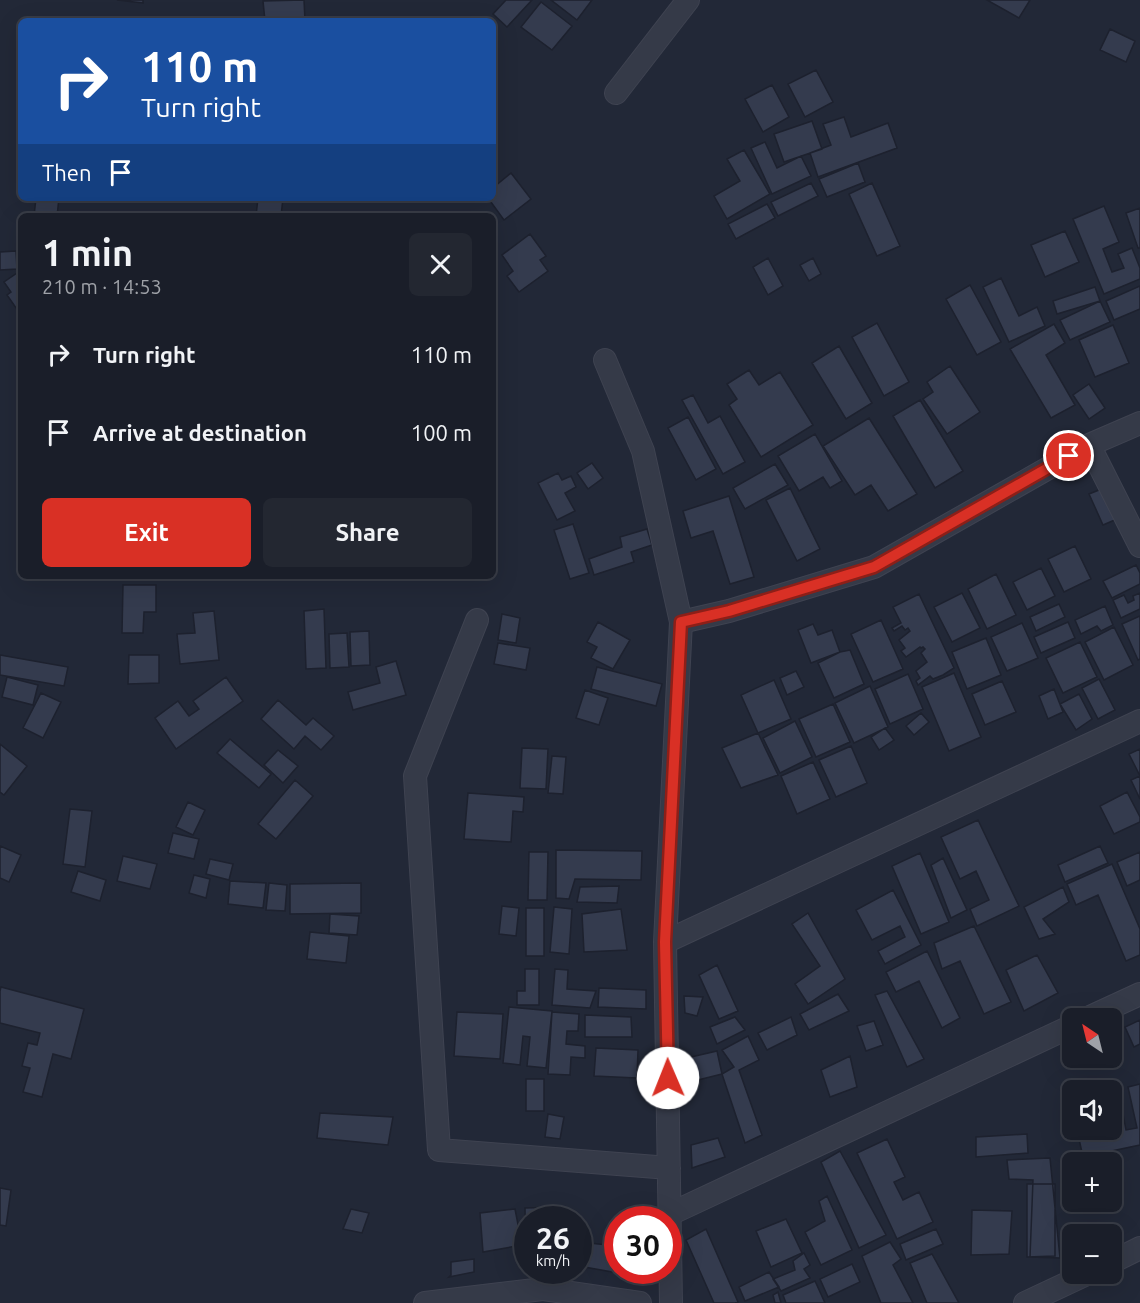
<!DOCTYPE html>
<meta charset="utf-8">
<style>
body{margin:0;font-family:Ubuntu,sans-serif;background:#232731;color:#f1f3f6;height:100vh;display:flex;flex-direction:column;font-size:22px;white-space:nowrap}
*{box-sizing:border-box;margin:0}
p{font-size:20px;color:#9fa2a8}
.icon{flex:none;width:33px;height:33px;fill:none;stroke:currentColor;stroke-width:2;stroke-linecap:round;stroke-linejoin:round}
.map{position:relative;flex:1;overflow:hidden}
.sheet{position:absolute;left:18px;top:213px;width:478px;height:366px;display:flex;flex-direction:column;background:#1a1e29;border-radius:9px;box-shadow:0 6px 24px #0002,0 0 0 2px #383c46}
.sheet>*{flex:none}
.hud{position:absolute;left:18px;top:18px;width:478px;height:183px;border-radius:9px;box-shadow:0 6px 24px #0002,0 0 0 2px #383c46;background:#1a4fa0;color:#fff;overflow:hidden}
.needle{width:39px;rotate:325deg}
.fabs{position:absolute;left:1062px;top:1008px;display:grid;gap:12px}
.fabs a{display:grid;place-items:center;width:60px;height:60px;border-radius:9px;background:#1a1e29;box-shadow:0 6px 24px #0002,0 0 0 2px #383c46;font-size:30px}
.speed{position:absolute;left:514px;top:1206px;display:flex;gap:12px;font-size:30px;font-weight:700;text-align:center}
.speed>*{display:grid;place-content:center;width:78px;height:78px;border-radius:50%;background:#1a1e29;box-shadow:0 6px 24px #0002,0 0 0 2px #383c46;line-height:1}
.speed small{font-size:15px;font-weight:400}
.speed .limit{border:9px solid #d22;background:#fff;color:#111}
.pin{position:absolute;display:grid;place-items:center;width:51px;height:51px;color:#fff;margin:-26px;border:3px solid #fff;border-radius:50%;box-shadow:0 2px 6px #0007}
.me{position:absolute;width:66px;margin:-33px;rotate:359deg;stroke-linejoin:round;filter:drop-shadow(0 0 4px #0008)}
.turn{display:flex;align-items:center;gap:21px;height:126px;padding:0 24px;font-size:27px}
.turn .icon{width:78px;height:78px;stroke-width:2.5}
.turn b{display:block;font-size:42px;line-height:51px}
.then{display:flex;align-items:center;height:57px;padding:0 24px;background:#0003;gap:12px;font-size:22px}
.round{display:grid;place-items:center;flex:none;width:63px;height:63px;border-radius:9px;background:#232731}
.overview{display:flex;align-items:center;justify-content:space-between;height:102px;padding:0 24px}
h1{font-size:36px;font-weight:700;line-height:45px}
.cta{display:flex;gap:12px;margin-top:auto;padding:12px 24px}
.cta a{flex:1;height:69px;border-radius:9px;background:#d93025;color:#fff;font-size:24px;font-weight:700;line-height:69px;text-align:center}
.cta a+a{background:#232731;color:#f1f3f6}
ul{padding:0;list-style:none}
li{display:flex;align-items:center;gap:18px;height:78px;padding:0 24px}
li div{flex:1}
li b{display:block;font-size:22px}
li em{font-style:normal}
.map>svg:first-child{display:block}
.building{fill:#343b4e;stroke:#1d212e;stroke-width:1.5}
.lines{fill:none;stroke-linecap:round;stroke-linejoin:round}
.street-casing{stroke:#3f4351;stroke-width:24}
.street{stroke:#353a48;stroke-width:22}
.route-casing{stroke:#8d1f18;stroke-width:15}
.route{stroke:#d93025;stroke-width:10}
</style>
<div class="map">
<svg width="1140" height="1303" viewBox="0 0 1140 1303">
<rect width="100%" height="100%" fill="#222837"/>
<!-- building -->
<path class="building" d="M117 0H143V3Z
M304 0 305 21H265L263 1Z
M506 0H532L507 27 493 14Z
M551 0H592L577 20Z
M987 0H1030L1019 18Z
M541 2 572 26 552 50 521 27Z
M1110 29 1135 41 1126 62 1100 50Z
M816 70 833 102 805 117 788 84Z
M772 85 789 117 763 132 745 99Z
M844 117 851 137 888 123 897 148 818 177 810 153 831 145 823 124Z
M812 121 822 149 784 162 774 134Z
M765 142 777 168 801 156 811 176 772 194 751 148Z
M744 150 770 194 727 219 714 196 740 181 727 159Z
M858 163 865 182 827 197 819 179Z
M511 173 531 199 504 220 488 198H494V187Z
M811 183 818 196 778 216 771 202Z
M872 183 900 246 877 256 849 194Z
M36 198H59L57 216H34Z
M258 198H283L281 216H256Z
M767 204 775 218 736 239 728 224Z
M1104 206 1119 242 1103 249 1112 272 1124 268 1118 254 1132 248 1140 268V279L1104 294 1073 219Z
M1140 208V248H1138L1126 213Z
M1065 231 1079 262 1045 277 1031 245Z
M530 234 546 256 540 260 548 271 519 292 507 276 513 271 502 255Z
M16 251 17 269 0 270V252Z
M768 258 783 286 768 295 753 267Z
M813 258 821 274 809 281 800 265Z
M20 271 21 273V315L7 295 11 292 4 282Z
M1001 278 1019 316 1037 307 1045 326 1009 342 983 287Z
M970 285 1001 342 977 355 946 299Z
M1140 286V309L1114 320 1106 301Z
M1095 287 1100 301 1057 314 1053 301Z
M1100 301 1110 322 1070 340 1060 320Z
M877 323 909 382 884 396 852 337Z
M1054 324 1065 343 1046 355 1075 405 1051 418 1010 349Z
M1113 325 1129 363 1095 377 1079 340Z
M839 346 872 403 846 419 812 363Z
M950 366 980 412 947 434 923 399 933 392 927 382Z
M749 370 759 385 780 372 813 425 761 457 729 405 737 399 727 384Z
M1089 384 1105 408 1089 419 1073 395Z
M693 395 708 423 720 416 745 462 723 474 682 400Z
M920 400 963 471 935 488 893 416Z
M688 417 716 469 696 480 668 428Z
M869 418 917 494 888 511 871 485 855 495 823 446Z
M815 434 842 481 830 488 823 477 799 491 778 456Z
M592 463 603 478 588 489 577 473Z
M775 464 788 485 745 509 733 488Z
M558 473 562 480 571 476 576 487 565 493 575 511 557 520 538 483Z
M790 488 820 549 797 561 766 500Z
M1104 488 1117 519 1103 525 1089 494Z
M729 496 754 577 730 584 713 531 691 538 683 511Z
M573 524 589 573 570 579 554 530Z
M647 529 652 545 631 552 634 562 594 575 589 559 622 547 620 537Z
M1075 546 1091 579 1064 592 1048 559Z
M1136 565 1140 573V584L1112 598 1103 581Z
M1041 568 1055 596 1027 610 1013 582Z
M996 574 1016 615 987 629 968 589Z
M123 585H156V612H144L143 633H122Z
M962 593 980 628 952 642 934 607Z
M1140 593V609L1121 618 1113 600 1124 595 1128 603 1134 600 1133 596Z
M919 594 954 668 943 675 933 679 930 676 918 685 916 681 920 678 916 671 927 662 921 653 925 649 923 647 921 648 920 647 906 657 901 651 905 648 899 640 910 631 908 628 905 630 902 626 894 631 892 628 901 623 893 607Z
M1059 604 1065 617 1036 631 1030 617Z
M1105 606 1113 625 1101 631 1097 626 1081 634 1075 620Z
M324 609 326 668 306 669 304 611Z
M214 611 219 660 180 664 177 634 195 633 193 613Z
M502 614 520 618 516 643 498 640Z
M1140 616V659L1138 660 1122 624Z
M881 620 903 669 873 682 851 634Z
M598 622 630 640 613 669 591 658 597 647 587 642Z
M1068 622 1075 638 1041 653 1034 637Z
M1022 623 1038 658 1007 671 991 637Z
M813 624 818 635 832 630 840 652 811 663 798 630Z
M1114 627 1133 665 1104 680 1085 642Z
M369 631 370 665 351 666 350 632Z
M347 633 349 667 330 668 329 634Z
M986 638 1001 675 967 689 952 652Z
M1080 642 1097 677 1063 693 1046 658Z
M498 643 530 648 526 670 494 664Z
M850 650 864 684 834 698 818 663 840 652Z
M0 655 68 667 64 686 0 675Z
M129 655H159V683L128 684Z
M396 661 406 695 353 710 348 692 380 683 376 667Z
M597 667 662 684 656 706 591 689Z
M796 671 804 687 787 695 780 678Z
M954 673 981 737 949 751 922 687Z
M908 674 923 709 890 724 875 689Z
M7 677 38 685 33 705 2 697Z
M226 677 243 701 176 749 155 718 178 701 189 716 199 709 193 701Z
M1099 679 1115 710 1098 719 1082 688Z
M774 680 791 719 758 733 741 695Z
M1002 681 1016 712 985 725 972 694Z
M870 686 888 727 854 743 835 703Z
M1054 689 1063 712 1048 719 1039 696Z
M585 690 608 698 599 725 576 718Z
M41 693 61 702 43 738 23 728Z
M1079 694 1092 719 1076 730 1060 704Z
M278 700 306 725 313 718 334 736 321 750 305 736 294 749 261 719Z
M833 704 850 742 816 757 799 719Z
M921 713 929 722 914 735 906 726Z
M795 721 812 757 780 773 763 738Z
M885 728 894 740 879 750 871 737Z
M758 733 778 775 741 788 722 748Z
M230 739 271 774 259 788 217 753Z
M0 744 27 766 4 795 0 792Z
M851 746 867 783 836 797 819 760Z
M522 748 548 749 546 789 520 788Z
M1140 749V799L1131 780 1140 776 1129 754Z
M278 750 298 766 283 783 264 765Z
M552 756 566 757 563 794 548 793Z
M813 762 830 799 797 814 781 776Z
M295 780 313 796 276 839 258 824Z
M1127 792 1140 817V822L1114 834 1100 806Z
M468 793 524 797 523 812 513 811 511 842 464 839Z
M188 802 205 810 193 835 176 827Z
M70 809 92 811 85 867 63 864Z
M978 820 1019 906 977 926 970 909 989 900 976 871 960 879 941 837Z
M173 833 199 839 194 859 168 853Z
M0 846 21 855 9 882 0 878Z
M1100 846 1108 863 1065 882 1058 865Z
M556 850 642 851 641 880 575 879 569 899 556 898Z
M529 852H548L547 900H528Z
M1140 852V880L1127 886 1117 862Z
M920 853 949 922 921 934 892 866Z
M123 856 157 864 150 889 117 881Z
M943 858 967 910 951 918 931 865Z
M210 859 233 864 229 880 206 874Z
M1112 864 1140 929V955L1126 961 1098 895 1076 905 1067 884Z
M78 871 106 880 100 901 71 892Z
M194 875 210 879 206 898 189 893Z
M230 881 266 883 263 908 228 904Z
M269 883 287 885 285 911 266 910Z
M361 883V913L290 914V884Z
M619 886 617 903 577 902 580 887Z
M1063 887 1069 902 1043 919 1055 934 1039 939 1024 907Z
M893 890 921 945 885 964 878 951 905 937 900 926 872 940 856 910Z
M502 906 519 908 516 936 499 934Z
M554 907 572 909 569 954 550 952Z
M526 908H544V956H526Z
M621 909 627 950 584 952 582 914Z
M808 913 845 979 808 1004 795 984 820 966 792 924Z
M330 914 359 916 357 935 329 933Z
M974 926 1011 1002 984 1014 960 961 942 969 934 943Z
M310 932 349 936 346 963 307 959Z
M927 951 960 1018 942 1028 919 981 896 992 886 972Z
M1037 955 1058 993 1024 1011 1006 970Z
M717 965 738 1011 719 1019 699 975Z
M525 969H539V1005H517V991H525Z
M555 969 568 970 567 989 596 991 590 1008 552 1005Z
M1 987 84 1009 71 1059 53 1054 42 1097 23 1092 30 1068 22 1066 28 1043 37 1045 40 1033 0 1023V991Z
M599 988 646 990V1009L598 1007Z
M887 991 924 1059 907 1067 875 995Z
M838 994 849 1011 809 1030 800 1014Z
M684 996 703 997 697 1016 685 1013Z
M509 1007 552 1011 546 1068 527 1066 530 1037 523 1036 520 1065 503 1063Z
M457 1012 503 1014 500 1059 454 1056Z
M552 1012 579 1014 578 1031H567L566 1044 585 1046V1058L571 1057 570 1075 548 1074Z
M585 1015 631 1017 632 1037H585Z
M735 1017 745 1030 717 1044 710 1027Z
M791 1017 797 1035 767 1050 758 1033Z
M1140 1020V1044L1134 1047 1125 1027Z
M874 1021 883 1045 866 1051 857 1026Z
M748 1036 759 1060 739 1070 762 1135 745 1143 722 1074 734 1067 722 1050Z
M596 1048 638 1050 637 1078 594 1076Z
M717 1051 722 1074 682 1084 678 1060Z
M850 1056 857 1087 830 1097 821 1070Z
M526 1079H544V1111H526Z
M1140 1084V1145L1083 1157 1077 1130H1112V1116L1123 1114 1126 1130 1137 1128 1128 1087Z
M320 1113 393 1117 388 1145 317 1138Z
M548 1114 564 1117 560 1139 545 1137Z
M1027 1134 1028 1153 976 1157V1137Z
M718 1138 725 1157 692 1168 691 1145Z
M887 1139 905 1177 894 1182 903 1200 919 1192 933 1222 897 1239 857 1153Z
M840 1151 886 1235 859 1248 821 1162Z
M1050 1158 1060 1258 1030 1257 1033 1180 1009 1179 1007 1160Z
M1027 1184H1055V1256L1027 1257Z
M0 1188 11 1190 6 1226 0 1225Z
M827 1196 852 1250 821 1265 805 1232 825 1221 819 1201Z
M562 1207V1220H528V1265H526L525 1208Z
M351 1209 369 1213 362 1233 343 1229Z
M515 1209 522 1245 483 1252 480 1213Z
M972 1210 1012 1211 1009 1254 971 1255Z
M786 1219 802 1253 771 1267 756 1231Z
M706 1229 738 1302 735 1303H714L686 1240Z
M936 1229 943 1244 906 1260 900 1244Z
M579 1242 618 1246V1270H640V1277L579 1266Z
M890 1242 901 1259 893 1265 913 1303H881L862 1256Z
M804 1253 810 1265 804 1269 810 1278 781 1291 773 1279 795 1270 793 1261Z
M932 1254 959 1303H927L910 1263Z
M474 1259V1272L449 1277 451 1275V1262Z
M852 1264 860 1282 828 1297 820 1279Z
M769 1272 779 1287 745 1301 739 1287Z
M815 1281 825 1303H786L783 1295Z
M778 1292 781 1303H775L773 1295Z"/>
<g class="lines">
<defs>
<path id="street" d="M616 93 688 0
M605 360 643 451 681 622 665 942 671 1303
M1089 445 1140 546
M477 620 415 776 439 1150 669 1168
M681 622 729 611 874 567 1089 445 1140 423
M665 942 1140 721
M1088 1018 1140 994
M670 1214 1072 1026
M1112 1262 1140 1248
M425 1303 543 1289 640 1303
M1025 1303 1087 1274"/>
</defs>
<!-- street casing -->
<use href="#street" class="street-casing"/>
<!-- street -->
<use href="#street" class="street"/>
</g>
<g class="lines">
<defs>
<path id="route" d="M668 1078 665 942 681 622 729 611 874 567 1069 456"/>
</defs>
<!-- route casing -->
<use href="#route" class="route-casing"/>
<!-- route -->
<use href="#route" class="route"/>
</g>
</svg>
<div class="fabs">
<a><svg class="needle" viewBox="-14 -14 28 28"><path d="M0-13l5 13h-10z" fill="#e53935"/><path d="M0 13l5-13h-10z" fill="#9fa2a8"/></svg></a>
<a><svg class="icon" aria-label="sound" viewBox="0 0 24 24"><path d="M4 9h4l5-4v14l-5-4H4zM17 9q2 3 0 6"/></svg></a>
<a>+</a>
<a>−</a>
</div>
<div class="speed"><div>26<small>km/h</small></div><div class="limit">30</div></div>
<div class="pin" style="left:1069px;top:456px;background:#d93025"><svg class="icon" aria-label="arrive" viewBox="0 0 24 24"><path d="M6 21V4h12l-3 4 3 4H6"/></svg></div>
<svg class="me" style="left:668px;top:1078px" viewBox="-20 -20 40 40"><circle r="19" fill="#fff"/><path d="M0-13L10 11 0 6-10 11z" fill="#d93025"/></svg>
<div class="hud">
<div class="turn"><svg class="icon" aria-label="right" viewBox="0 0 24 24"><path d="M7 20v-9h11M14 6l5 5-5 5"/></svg><div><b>110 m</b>Turn right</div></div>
<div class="then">Then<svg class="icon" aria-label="arrive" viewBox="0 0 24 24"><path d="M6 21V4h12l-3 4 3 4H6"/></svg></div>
</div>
<section class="sheet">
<div class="overview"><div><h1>1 min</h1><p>210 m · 14:53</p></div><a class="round"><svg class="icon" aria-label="close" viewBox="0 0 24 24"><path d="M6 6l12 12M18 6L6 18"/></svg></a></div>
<ul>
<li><svg class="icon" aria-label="right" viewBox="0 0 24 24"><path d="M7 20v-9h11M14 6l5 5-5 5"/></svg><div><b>Turn right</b></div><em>110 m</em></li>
<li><svg class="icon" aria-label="arrive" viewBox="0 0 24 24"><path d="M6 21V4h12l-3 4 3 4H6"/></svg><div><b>Arrive at destination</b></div><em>100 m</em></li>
</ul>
<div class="cta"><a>Exit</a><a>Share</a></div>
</section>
</div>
